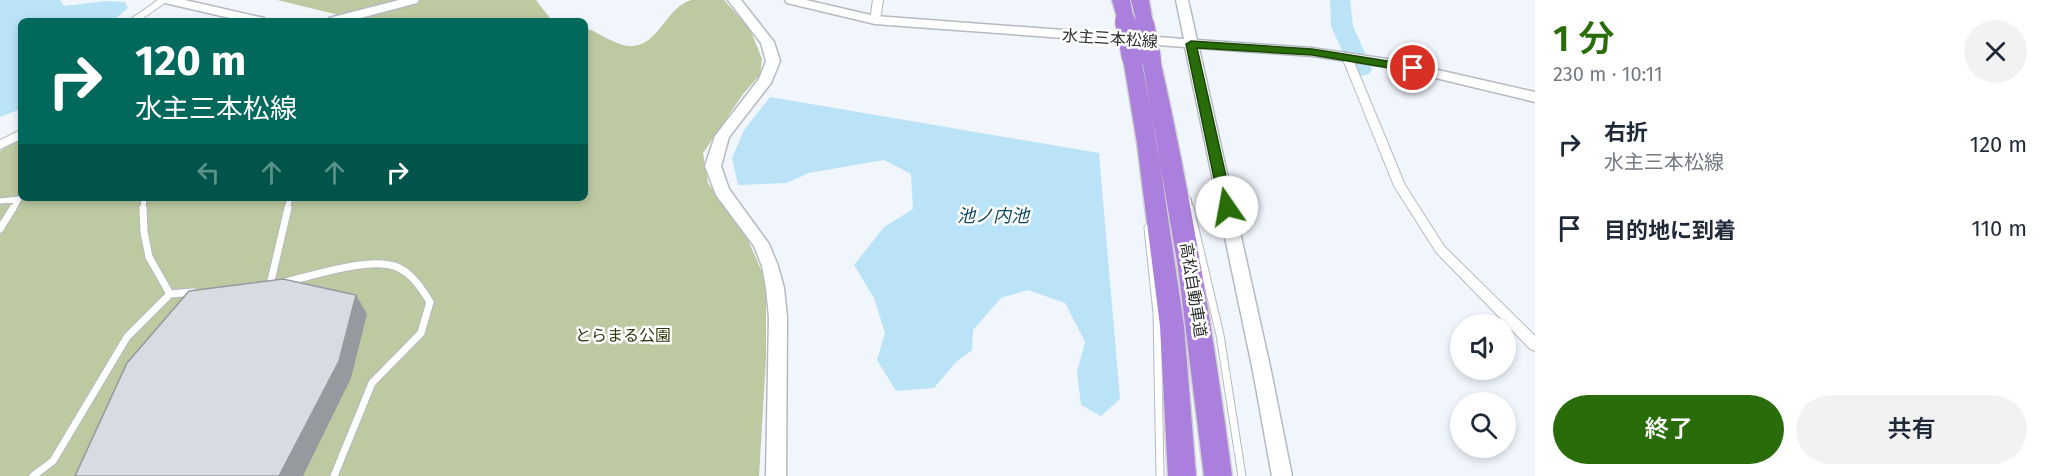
<!DOCTYPE html>
<html lang="ja">
<meta charset="utf-8">
<style>
body{margin:0;font-family:"Fira Sans","Noto Sans JP",sans-serif;background:#f2f2f3;color:#1f2937;height:100vh;display:flex;flex-direction:column;font-size:22px;white-space:nowrap}
*{box-sizing:border-box;margin:0}
p{font-size:20px;color:#747a83}
.icon{flex:none;width:33px;height:33px;fill:none;stroke:currentColor;stroke-width:2;stroke-linecap:round;stroke-linejoin:round}
.map{position:relative;flex:1;overflow:hidden}
.side{display:flex;flex-direction:column;background:#fff;width:510px}
.side>*{flex:none}
.hud{position:absolute;left:18px;top:18px;width:570px;height:183px;border-radius:9px;box-shadow:0 3px 9px #0003;background:#00695c;color:#fff;overflow:hidden}
.fabs{position:absolute;left:1450px;top:314px;display:grid;gap:12px}
.fabs a{display:grid;place-items:center;width:66px;height:66px;border-radius:50%;background:#fff;box-shadow:0 3px 9px #0003;font-size:30px}
.pin{position:absolute;display:grid;place-items:center;width:51px;height:51px;color:#fff;margin:-26px;border:3px solid #fff;border-radius:50%;box-shadow:0 2px 6px #0007}
.me{position:absolute;width:66px;margin:-33px;rotate:348deg;stroke-linejoin:round;filter:drop-shadow(0 0 4px #0008)}
.turn{display:flex;align-items:center;gap:21px;height:126px;padding:0 18px;font-size:27px}
.turn .icon{width:78px;height:78px;stroke-width:2.5}
.turn b{display:block;font-size:42px;line-height:51px}
.lanes{display:flex;align-items:center;height:57px;padding:0 18px;background:#0003;justify-content:center;gap:30px;direction:ltr}
.lanes .off{opacity:.35}
.round{display:grid;place-items:center;flex:none;width:63px;height:63px;border-radius:32px;background:#f2f2f3}
.head{display:flex;align-items:center;justify-content:space-between;height:102px;padding:0 18px}
h1{font-size:36px;font-weight:600;line-height:45px;color:#286d09}
.cta{display:flex;gap:12px;margin-top:auto;padding:12px 18px}
.cta a{flex:1;height:69px;border-radius:36px;background:#286d09;color:#fff;font-size:24px;font-weight:600;line-height:69px;text-align:center}
.cta a+a{background:#f2f2f3;color:#1f2937}
ul{padding:0;list-style:none}
li{display:flex;align-items:center;gap:18px;height:84px;padding:0 18px}
li div{flex:1}
li b{display:block;font-size:22px}
li em{font-style:normal}
main{display:flex;flex:1;min-height:0}
.map>svg:first-child{display:block}
.green{fill:#bcc9a1}
.water{fill:#bbe3f7}
.lines{fill:none;stroke-linecap:round;stroke-linejoin:round}
.river{fill:#bbe3f7;fill-rule:evenodd}
.lane-far1-casing{stroke:#b5bac1;stroke-width:8}
.lane-casing{stroke:#b5bac1;stroke-width:9}
.street-casing{stroke:#b5bac1;stroke-width:2}
.secondary-casing{stroke:#b5bac1;stroke-width:3}
.highway-casing{stroke:#d1d1d2;stroke-width:3}
.lane-far1{stroke:#fff;stroke-width:5}
.lane{stroke:#fff;stroke-width:7}
.street{fill:#fff;fill-rule:evenodd}
.secondary{fill:#fff;fill-rule:evenodd}
.highway{fill:#ab7fdd;fill-rule:evenodd}
.highway-bridge-casing{stroke:#d1d1d2;stroke-width:22;stroke-linecap:butt}
.highway-bridge{stroke:#ab7fdd;stroke-width:20}
.shaded-wall{fill:#969a9f}
.building{fill:#d7dce3;stroke:#969a9f;stroke-width:1.5}
.route{fill:#286d09;stroke:#1a4706;stroke-width:1.5}
.labels{text-anchor:middle;stroke-width:5;stroke-linejoin:round;paint-order:stroke}
.street-label{font-size:16px;fill:#2e3032;stroke:#fff}
.park-label{font-size:16px;fill:#2e3a0d;stroke:#fff}
.water-label{font-size:18px;font-style:italic;fill:#10495f;stroke:#fff}
</style>
<main>
<div class="map">
<svg width="1535" height="476" viewBox="0 0 1535 476">
<rect width="100%" height="100%" fill="#f1f6fd"/>
<!-- green -->
<path class="green" d="M277 0H536L552 21H350L335 14Z
M724 0 750 29 762 59 760 75 743 94 703 153 708 183 748 240 766 281V358L759 476H0V151L21 138V198H483L489 200 492 198H585V28C600 32 616 47 633 46 659 44 666 8 691 0 700 0 714 0 724 0Z"/>
<!-- water -->
<path class="water" d="M0 0H60L64 6 106 1 125 2 128 8 113 21H21V109L0 117Z
M770 97 1099 153 1120 399 1101 416 1081 405 1077 372 1085 342 1065 303 1028 290 1001 298 973 330 972 350 956 362 934 388 896 391 877 360 885 333 874 298 854 265 884 227 913 209 911 174 884 160 809 173 787 183 738 185 732 158 744 130Z"/>
<g class="lines">
<!-- river -->
<path class="river" d="M1330 0H1350L1353 26 1372 69 1369 74 1361 76 1353 74 1350 69 1331 26Z"/>
<defs>
<path id="lane-far1" d="M1188 200 1190 209
M0 201 19 199 13 209
M143 209 144 198
M287 209 290 198"/>
<path id="lane" d="M143 208 144 232 149 257 170 294
M1190 208 1220 335 1242 476
M1148 228 1157 313 1160 476
M0 229 13 208
M285 282C313 276 373 255 399 268 413 275 422 289 430 302L421 333 372 383 334 476
M270 285 288 208
M33 476 53 461 127 337 170 294 194 292"/>
<path id="street" d="M158 0H169L139 21H128Z
M873 0H883L880 20 875 23 870 20Z
M1347 54 1352 57 1405 185 1444 246 1535 336V351L1530 349 1436 252 1394 186 1342 57Z
M21 130V139L0 149V140Z"/>
<path id="secondary" d="M163 0H185L264 18 265 21H243L165 3Z
M399 0H419L417 3 349 21H328L329 18Z
M728 0H741L774 42 780 61 771 83 729 137 721 166 729 189 769 244 778 266 784 288 787 317 786 476H766L769 317 766 288 762 266 754 246 716 195 705 166 715 136 759 79 766 61 761 43Z
M785 0H806L875 16 1184 39 1176 0H1188L1197 40 1312 48 1394 60 1535 92V102L1394 68 1312 56 1199 48 1271 371 1292 476H1272L1253 371 1185 47 875 24 787 3Z"/>
<path id="highway" d="M1112 0H1130L1134 21 1131 25H1119Z
M1131 0H1149L1153 24 1150 28H1138Z
M1132 52 1138 54 1141 58 1157 143 1184 326 1196 476H1168L1160 326 1137 143 1123 58 1126 54Z
M1151 53 1157 55 1160 59C1191 197 1214 336 1232 476H1204L1178 267 1142 59 1145 55Z"/>
</defs>
<!-- lane-far1 casing -->
<use href="#lane-far1" class="lane-far1-casing"/>
<!-- lane casing -->
<use href="#lane" class="lane-casing"/>
<!-- street casing -->
<use href="#street" class="street-casing"/>
<!-- secondary casing -->
<use href="#secondary" class="secondary-casing"/>
<!-- highway casing -->
<use href="#highway" class="highway-casing"/>
<!-- lane-far1 -->
<use href="#lane-far1" class="lane-far1"/>
<!-- lane -->
<use href="#lane" class="lane"/>
<!-- street -->
<use href="#street" class="street"/>
<!-- secondary -->
<use href="#secondary" class="secondary"/>
<!-- highway -->
<use href="#highway" class="highway"/>
<defs>
<path id="highway-bridge" d="M1125 21 1132 58
M1144 24 1151 59"/>
</defs>
<!-- highway-bridge casing -->
<use href="#highway-bridge" class="highway-bridge-casing"/>
<!-- highway-bridge -->
<use href="#highway-bridge" class="highway-bridge"/>
</g>
<!-- shaded-wall -->
<path class="shaded-wall" d="M356 295 367 314 351 378 303 476H279Z"/>
<!-- building -->
<path class="building" d="M283 279 356 295 339 361 279 476H75L127 363 189 291Z"/>
<!-- route -->
<path class="route" d="M1191 41 1312 49 1413 65 1419 68 1413 72 1312 55 1197 48 1233 207 1227 212 1220 207 1186 44Z"/>
<g class="labels">
<!-- street labels -->
<g class="street-label">
<text transform="translate(1110 38) rotate(4)" y="6">水主三本松線</text>
<text transform="translate(1194 290) rotate(81)" y="6">高松自動車道</text>
</g>
<!-- park labels -->
<g class="park-label">
<text x="623" y="341">とらまる公園</text>
</g>
<!-- water labels -->
<g class="water-label">
<text x="993" y="222">池ノ内池</text>
</g>
</g>
</svg>
<div class="fabs">
<a><svg class="icon" aria-label="sound" viewBox="0 0 24 24"><path d="M4 9h4l5-4v14l-5-4H4zM17 9q2 3 0 6"/></svg></a>
<a><svg class="icon" aria-label="search" viewBox="0 0 24 24"><circle cx="10" cy="10" r="6"/><path d="M15 15l6 6"/></svg></a>
</div>
<div class="pin" style="left:1413px;top:68px;background:#d93025"><svg class="icon" aria-label="arrive" viewBox="0 0 24 24"><path d="M6 21V4h12l-3 4 3 4H6"/></svg></div>
<svg class="me" style="left:1227px;top:207px" viewBox="-20 -20 40 40"><circle r="19" fill="#fff"/><path d="M0-13L10 11 0 6-10 11z" fill="#286d09"/></svg>
<div class="hud">
<div class="turn"><svg class="icon" aria-label="right" viewBox="0 0 24 24"><path d="M7 20v-9h11M14 6l5 5-5 5"/></svg><div><b>120 m</b>水主三本松線</div></div>
<div class="lanes"><svg class="icon off" aria-label="left" viewBox="0 0 24 24"><path d="M17 20v-9H6M10 6l-5 5 5 5"/></svg><svg class="icon off" aria-label="ahead" viewBox="0 0 24 24"><path d="M12 20V5M6 11l6-6 6 6"/></svg><svg class="icon off" aria-label="ahead" viewBox="0 0 24 24"><path d="M12 20V5M6 11l6-6 6 6"/></svg><svg class="icon" aria-label="right" viewBox="0 0 24 24"><path d="M7 20v-9h11M14 6l5 5-5 5"/></svg></div>
</div>
</div>
<section class="side">
<div class="head"><div><h1>1 分</h1><p>230 m · 10:11</p></div><a class="round"><svg class="icon" aria-label="close" viewBox="0 0 24 24"><path d="M6 6l12 12M18 6L6 18"/></svg></a></div>
<ul>
<li><svg class="icon" aria-label="right" viewBox="0 0 24 24"><path d="M7 20v-9h11M14 6l5 5-5 5"/></svg><div><b>右折</b><p>水主三本松線</p></div><em>120 m</em></li>
<li><svg class="icon" aria-label="arrive" viewBox="0 0 24 24"><path d="M6 21V4h12l-3 4 3 4H6"/></svg><div><b>目的地に到着</b></div><em>110 m</em></li>
</ul>
<div class="cta"><a>終了</a><a>共有</a></div>
</section>
</main>
